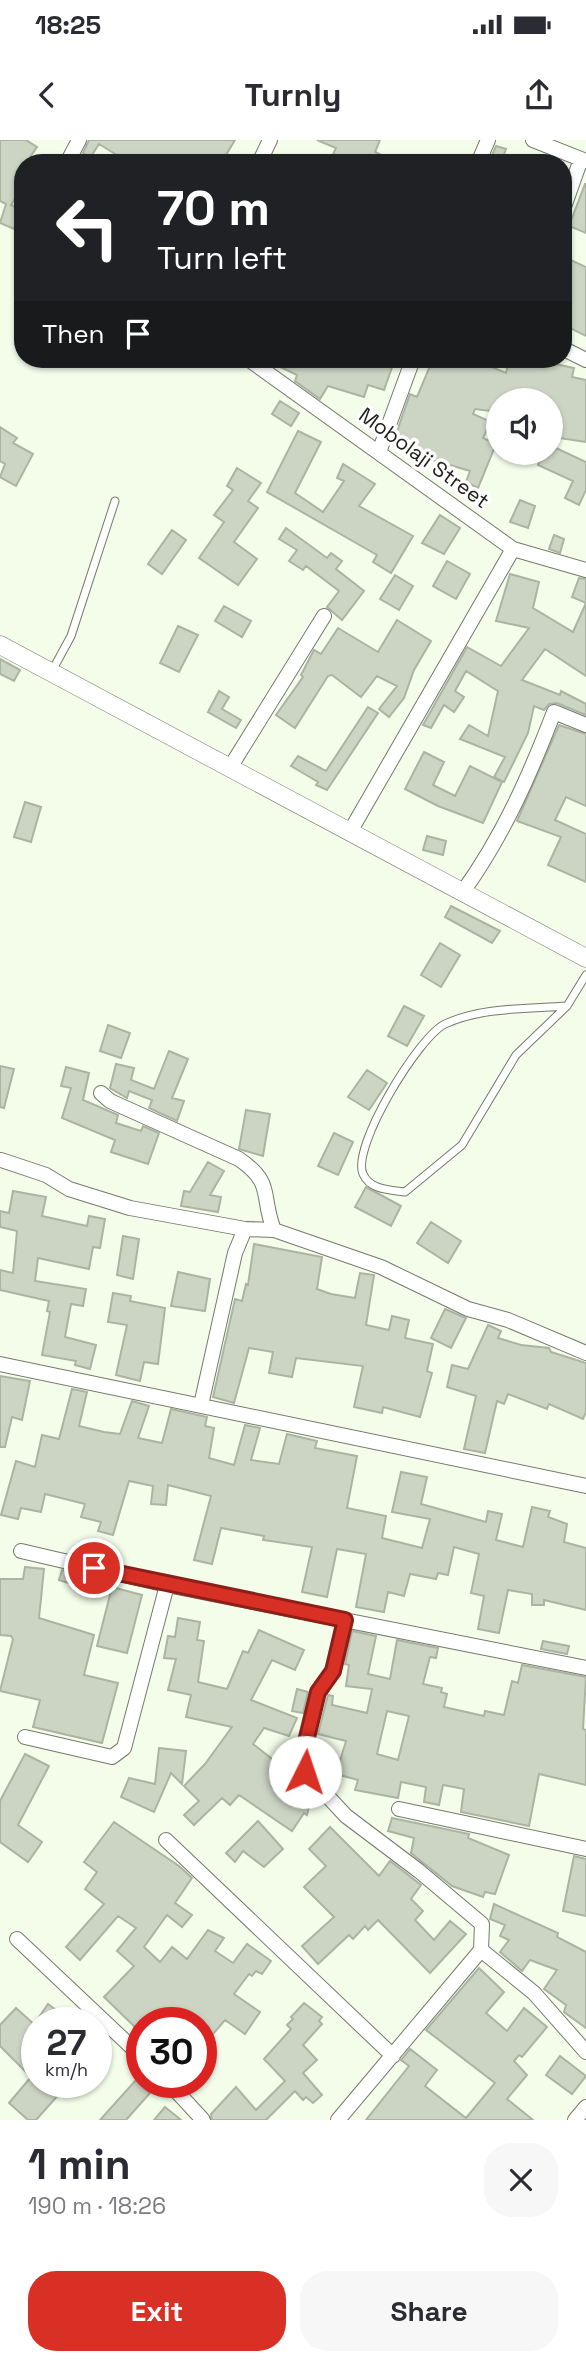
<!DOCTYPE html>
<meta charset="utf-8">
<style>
body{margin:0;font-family:"Space Grotesk",sans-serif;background:#f7f7f7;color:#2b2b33;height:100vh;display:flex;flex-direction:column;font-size:26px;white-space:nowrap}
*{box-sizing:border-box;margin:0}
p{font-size:23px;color:#7c7c81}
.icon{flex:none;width:38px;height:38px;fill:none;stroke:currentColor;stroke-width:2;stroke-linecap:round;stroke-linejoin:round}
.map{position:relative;height:1980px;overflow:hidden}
.details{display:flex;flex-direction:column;background:#fff;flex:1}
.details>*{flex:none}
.guide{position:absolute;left:14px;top:14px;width:558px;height:214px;border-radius:28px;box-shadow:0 2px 5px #0004;background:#202124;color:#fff;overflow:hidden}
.controls{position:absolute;left:486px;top:248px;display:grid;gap:14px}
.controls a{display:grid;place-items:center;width:77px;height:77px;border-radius:50%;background:#fff;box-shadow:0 2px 5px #0004;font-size:35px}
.speed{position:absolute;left:21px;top:1867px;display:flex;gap:14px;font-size:35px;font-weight:700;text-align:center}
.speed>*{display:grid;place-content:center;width:91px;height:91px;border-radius:50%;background:#fff;box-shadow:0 2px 5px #0004;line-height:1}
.speed small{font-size:18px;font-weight:400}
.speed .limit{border:10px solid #d22;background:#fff;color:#111}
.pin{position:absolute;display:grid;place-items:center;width:60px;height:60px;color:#fff;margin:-30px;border:4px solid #fff;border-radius:50%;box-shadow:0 2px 7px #0007}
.me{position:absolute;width:77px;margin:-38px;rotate:4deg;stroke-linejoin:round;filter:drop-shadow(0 0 5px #0008)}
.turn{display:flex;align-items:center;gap:24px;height:147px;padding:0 28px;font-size:32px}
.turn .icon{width:91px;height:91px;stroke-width:2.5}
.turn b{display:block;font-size:49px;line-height:60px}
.then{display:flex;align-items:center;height:66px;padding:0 28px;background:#0003;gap:14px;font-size:26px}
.round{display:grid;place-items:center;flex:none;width:74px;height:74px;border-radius:28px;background:#f7f7f7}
.headline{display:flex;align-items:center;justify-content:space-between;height:119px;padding:0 28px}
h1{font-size:42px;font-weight:600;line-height:52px}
.button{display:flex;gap:14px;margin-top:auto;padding:14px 28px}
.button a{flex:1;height:80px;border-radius:28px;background:#d93025;color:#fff;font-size:28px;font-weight:600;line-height:80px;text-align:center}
.button a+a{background:#f7f7f7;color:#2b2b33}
.status{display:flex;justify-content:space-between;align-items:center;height:49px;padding:0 35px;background:#fff;direction:ltr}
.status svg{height:19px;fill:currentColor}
header{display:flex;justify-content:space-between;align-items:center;height:91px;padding:0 28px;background:#fff;font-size:32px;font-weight:600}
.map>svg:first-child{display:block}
.building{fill:#ccd5c4;stroke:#abb4a2;stroke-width:2;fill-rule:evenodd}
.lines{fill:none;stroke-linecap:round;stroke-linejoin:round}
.service-casing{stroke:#737b6b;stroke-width:9}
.minor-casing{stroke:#737b6b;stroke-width:16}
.tertiary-casing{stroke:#737b6b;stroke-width:19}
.service{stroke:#fff;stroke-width:7}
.minor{stroke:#fff;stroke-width:14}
.tertiary{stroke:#fff;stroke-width:18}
.route-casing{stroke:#8d1f18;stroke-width:18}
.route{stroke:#d93025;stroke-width:12}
.labels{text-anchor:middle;stroke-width:7;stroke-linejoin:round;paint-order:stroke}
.street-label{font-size:21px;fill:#1e211a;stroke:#fff}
</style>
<div class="status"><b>18:25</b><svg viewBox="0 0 49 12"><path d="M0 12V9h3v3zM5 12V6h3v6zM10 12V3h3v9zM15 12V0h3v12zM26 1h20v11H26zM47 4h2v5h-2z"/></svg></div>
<header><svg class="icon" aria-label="back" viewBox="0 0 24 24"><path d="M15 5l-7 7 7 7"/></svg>Turnly<svg class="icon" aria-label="share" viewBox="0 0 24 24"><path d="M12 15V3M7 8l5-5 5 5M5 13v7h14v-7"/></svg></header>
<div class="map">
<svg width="586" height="1980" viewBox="0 0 586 1980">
<rect width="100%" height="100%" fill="#f3fdea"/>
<!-- building -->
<path class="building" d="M0 0H26L37 7 26 23H23V46L11 65 22 70 14 89 0 83 6 64 0 61Z
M89 0H235L226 15 240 23H116L120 17 99 4 90 18 83 13Z
M317 0H380L375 12 399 23H329L336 8Z
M496 6 506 9 501 23H489Z
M585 44H586V93L569 86Z
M564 117 586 127V196L564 185Z
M264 219H395L384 250 368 245 364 257 328 246 320 259 295 241 297 235Z
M433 219H483L482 223 506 233 509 219H543L542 221 574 228 572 237 586 240V302L559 298 562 288 551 286V261H499V272L475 269 473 274 491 282 483 298 496 304 478 348 466 342 470 331 416 315 417 309 394 300 410 254 417 257Z
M280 261 299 273 291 286 272 274Z
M0 287 17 298 13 303 33 314 16 346 0 337 5 324 0 321Z
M298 291 321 302 295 353 323 372 344 341 337 338 343 324 375 344 359 366 413 396 391 433 373 422 377 415 267 352Z
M556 308 586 322V350L579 365 565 358 573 341 538 325 543 313H551Z
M237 328 261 343 248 361 258 368 234 402 257 419 238 445 199 418 224 382 214 375 233 350 227 346Z
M520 360 535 366 528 388 510 382Z
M440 375 460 388 444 414 422 403Z
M286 388 327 418 331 413 342 421 336 429 364 451 342 480 327 467 339 451 306 426 303 430 289 421 297 410 279 399Z
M172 390 186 400 162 434 148 424Z
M554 395 564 399 560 413 549 409Z
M447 421 470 434 456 459 433 446Z
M510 434 539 442 533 468 573 492 586 463V536L545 509 522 540 560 555 561 551 586 564V575L557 563 549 564 544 570 534 566 528 593 504 642 494 637 505 617 460 599 469 585 488 596 498 551 493 548 466 531 455 551 464 557 454 572 444 565 431 588 423 585 467 507 501 526 529 488 496 481Z
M395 435 413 446 399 470 380 459Z
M579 438 586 439V463L572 457Z
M224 466 251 481 242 497 215 481Z
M397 480 431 501 414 530 404 558 389 577 379 569 397 546 377 536 361 557 332 535 328 536 295 588 276 575 303 537 301 535 314 510 321 514 338 488 378 512Z
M178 486 198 495 179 532 160 523Z
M0 519 20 530 14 541 0 534Z
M219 551 229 557 222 569 241 580 236 588 208 572Z
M368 567 378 573 327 650 316 645 318 642 291 626 298 616 326 631Z
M559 585 586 594V666L566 657 555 680 586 694V742L548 725 561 697 517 681Z
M424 612 444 622 433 645 455 656 470 626 502 642 483 683 438 666 405 649Z
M25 662 41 667 31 702 14 697Z
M427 696 446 701 443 715 423 710Z
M451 766 500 791 492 803 445 777Z
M440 803 460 815 441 847 421 835Z
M404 866 424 876 407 906 388 896Z
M108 885 130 893 121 918 100 911Z
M169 911 188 919 172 958 184 961 177 981 149 968 152 960 129 951 127 958 110 948 116 924 134 928 131 940 154 949Z
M0 926 14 929 4 968 0 967Z
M66 927 89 933 83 960 118 975 116 983 141 991 143 986 159 993 148 1024 111 1012 115 1000 62 978 71 948 61 946Z
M367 930 387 943 369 970 348 957Z
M246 970 270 974 263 1016 239 1009Z
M334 993 353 1002 338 1035 318 1026Z
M208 1022 224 1031 210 1055 221 1057 218 1072 181 1066 184 1051 190 1052Z
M366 1047 401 1066 391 1086 355 1067Z
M13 1051 46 1057 42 1076 87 1086 89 1076 105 1079 100 1108 93 1107 89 1129 38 1118 35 1141 86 1149 83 1166 71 1164 65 1197 96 1205 90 1229 75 1225 76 1221 42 1215 50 1172 47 1171 49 1161 0 1150V1130L13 1133 17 1091 0 1087V1071L9 1073Z
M431 1082 461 1101 448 1123 417 1103Z
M123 1096 139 1099 133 1139 117 1135Z
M254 1104 322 1117 317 1149 331 1154 355 1158 360 1133 374 1135 366 1185 389 1190 392 1176 409 1180 405 1198 433 1204 427 1231 432 1233 420 1277 383 1267 382 1273 354 1267 363 1226 296 1218 292 1237 269 1233 273 1212 249 1208 234 1263 213 1257 235 1159 242 1161 246 1144 248 1145Z
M178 1132 210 1139 205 1171 171 1166Z
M113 1153 131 1156 130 1161 165 1168 158 1224 144 1222 140 1241 116 1235 127 1185 108 1182Z
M445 1169 466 1178 451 1208 431 1198Z
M488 1185 501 1191 498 1198 521 1205 549 1208 551 1212 586 1223V1272L583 1279 549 1264 547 1269 508 1254 504 1264 497 1261 485 1313 464 1309 476 1256 447 1247 452 1225 468 1229Z
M0 1236 30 1241 22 1280 12 1277 5 1307H0Z
M72 1249 87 1252 79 1286 104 1292 120 1294 132 1261 149 1266 138 1298 162 1303 171 1269 207 1277 205 1286 214 1288 209 1318 234 1325 245 1285 260 1288 251 1320 279 1324 287 1294 317 1301 315 1308 357 1316 347 1368 386 1376 382 1398 422 1408 430 1379 392 1372 401 1332 427 1337 421 1364 486 1382 488 1371 502 1374 496 1400 523 1407 532 1367 550 1371 548 1377 567 1384 564 1402 586 1408V1470L544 1460V1465H532V1454L508 1450 499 1493 478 1489 484 1456 471 1453 479 1414 454 1407 448 1435 438 1433 436 1439 410 1434 404 1456 388 1452 384 1472 356 1467 366 1414 337 1409 327 1457 302 1452 312 1407 263 1400 264 1396 221 1388 212 1424 194 1420 211 1356 168 1345 166 1365 151 1364 153 1346 129 1341 113 1395 98 1391 101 1382 81 1377 85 1364 45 1354 41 1372 21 1368 18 1379 1 1375 16 1321 35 1327 42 1295 59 1299Z
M25 1427 44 1429 39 1478 94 1495 84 1535 118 1543 102 1603 33 1587 40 1560 0 1551 13 1499 11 1496 0 1495V1439H23Z
M62 1430 78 1434 75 1445 59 1440Z
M112 1447 142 1455 127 1513 97 1506Z
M178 1478 200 1482 197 1500 204 1501 198 1542 227 1549 243 1511 248 1513 259 1490 304 1510 295 1530 272 1520 251 1560 297 1578 289 1596 264 1588 253 1604 299 1640 303 1644 299 1650 311 1658 307 1675 304 1673 292 1691 239 1655 230 1665 222 1658 194 1685 184 1675 199 1661 184 1646 205 1624 232 1587 186 1577 191 1555 168 1550 176 1519 164 1518 168 1496 175 1497Z
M352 1491 376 1496 368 1534 390 1539 397 1500 438 1508 436 1518 430 1517 423 1544 442 1548 441 1552 447 1554 444 1567 484 1576 485 1571 504 1575 512 1541 518 1543 522 1525 586 1537 583 1589 586 1590V1645L539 1634 529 1686 461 1672 464 1649 443 1645 439 1665 424 1662 426 1647 401 1642 398 1658 355 1650 358 1640 336 1634 346 1601 318 1594 328 1555 333 1556 332 1565 367 1573 372 1549 346 1546 349 1525 345 1524ZM387 1571 409 1576 398 1620 377 1614Z
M543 1501 569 1506 567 1514 541 1509Z
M297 1549 308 1552 303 1573 292 1571Z
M159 1608 186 1611 182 1644 171 1633 154 1672 121 1657 129 1638 155 1644Z
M25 1614 49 1626 18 1685 42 1702 28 1722 0 1702V1661Z
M392 1678 469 1694 468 1698 509 1715 495 1754 485 1752 483 1757 452 1746 411 1713 414 1698 388 1691Z
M258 1681 283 1709 264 1727 243 1711 235 1722 226 1713Z
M114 1682 179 1726 192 1738 175 1763 192 1775 182 1787 167 1775 144 1807 160 1822 172 1807 187 1819 208 1790 224 1798 215 1811 233 1823 247 1804 271 1821 262 1834 256 1831 252 1836 249 1834 234 1854 260 1872 245 1894 225 1880 201 1908V1883H139L135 1887 104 1857 134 1826 117 1811 136 1788 118 1776 80 1820 66 1807 104 1764 85 1749 97 1732 84 1722Z
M330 1687 379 1736 390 1721 421 1745 411 1759 423 1771 415 1780 434 1800 450 1781 466 1794 430 1833 378 1780 368 1790 365 1786 353 1799 349 1795 318 1824 302 1806 334 1777 304 1747 326 1726 309 1709Z
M574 1716 586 1719V1776L563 1771Z
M494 1764 558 1793 557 1797 586 1812V1888L564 1872 566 1865 544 1849 557 1830 530 1820 522 1831 500 1812 509 1800 500 1796 505 1785 490 1779Z
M479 1828 504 1852 486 1873 507 1891 524 1868 547 1887 522 1917 519 1915 514 1921 527 1935 507 1959 533 1980H366L409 1926 401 1920 410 1909 437 1930 425 1946 466 1978 495 1943 426 1890Z
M304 1863 322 1877 319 1881 322 1884 303 1905 317 1920 303 1933 322 1955 313 1963 306 1957 303 1960 295 1951 266 1980H212L211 1974 236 1947 256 1970 285 1941 264 1919 291 1889 287 1885 293 1879 291 1877Z
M48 1864 64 1876 59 1883H35Z
M16 1868 37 1887V1942H70L36 1980H28L9 1963 31 1937 0 1906V1885Z
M560 1916 586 1936 572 1954 546 1935Z
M136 1940 150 1953 126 1980H100Z
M165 1967 181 1980H154Z"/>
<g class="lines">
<defs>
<path id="service" d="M52 531 71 496 115 361
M567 866C527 869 482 867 445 884 419 896 351 1007 363 1034 370 1050 390 1050 405 1052L462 1005 516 915 567 866 586 835"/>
<path id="minor" d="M533 0 586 21
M67 23 79 0
M259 23 270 0
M478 23 488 0
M564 67 581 19
M564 209 586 220
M248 219 513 409 586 430
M379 312 413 219
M231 626 324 476
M351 690 513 409
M462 753C503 696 529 637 554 572L586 585
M101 953 110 961 239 1019C275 1044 260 1055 274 1090L381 1127 468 1169 508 1180 586 1213
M1 1020 46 1035 69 1049 130 1068 245 1089
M0 1224 586 1346
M201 1265 235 1113 245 1089 274 1090
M21 1411 167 1445 586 1528
M345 1480 333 1531 318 1552 303 1614 305 1632 346 1676 419 1731 482 1784 481 1810 534 1853 586 1912
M25 1597 112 1617 124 1608 167 1445
M399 1669 586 1709
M166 1700 393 1916
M17 1799 142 1917
M168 1942 203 1980
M338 1980 481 1810
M575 1980 586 1967"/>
<path id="tertiary" d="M0 505 586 818"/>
</defs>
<!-- service casing -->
<use href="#service" class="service-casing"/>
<!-- minor casing -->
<use href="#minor" class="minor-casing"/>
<!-- tertiary casing -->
<use href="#tertiary" class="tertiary-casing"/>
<!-- service -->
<use href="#service" class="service"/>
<!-- minor -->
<use href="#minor" class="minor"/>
<!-- tertiary -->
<use href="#tertiary" class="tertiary"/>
</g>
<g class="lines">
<defs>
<path id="route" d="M94 1428 345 1480 333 1531 318 1552 303 1614 305 1632"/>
</defs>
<!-- route casing -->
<use href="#route" class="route-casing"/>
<!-- route -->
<use href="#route" class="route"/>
</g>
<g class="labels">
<!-- street labels -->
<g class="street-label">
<text transform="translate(424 318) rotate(36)" y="7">Mobolaji Street</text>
</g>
</g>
</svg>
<div class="controls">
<a><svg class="icon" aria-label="sound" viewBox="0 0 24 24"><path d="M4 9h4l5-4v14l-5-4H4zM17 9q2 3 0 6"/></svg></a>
</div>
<div class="speed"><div>27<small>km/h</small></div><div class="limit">30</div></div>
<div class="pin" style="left:94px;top:1428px;background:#d93025"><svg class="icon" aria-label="arrive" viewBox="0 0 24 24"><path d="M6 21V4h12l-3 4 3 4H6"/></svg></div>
<svg class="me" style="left:305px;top:1632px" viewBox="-20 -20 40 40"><circle r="19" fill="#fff"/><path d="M0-13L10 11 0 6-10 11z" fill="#d93025"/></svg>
<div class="guide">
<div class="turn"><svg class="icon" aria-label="left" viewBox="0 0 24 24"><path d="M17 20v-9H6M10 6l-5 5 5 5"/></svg><div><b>70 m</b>Turn left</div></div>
<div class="then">Then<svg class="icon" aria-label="arrive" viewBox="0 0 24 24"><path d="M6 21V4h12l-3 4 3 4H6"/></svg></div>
</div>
</div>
<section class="details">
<div class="headline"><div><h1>1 min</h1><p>190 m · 18:26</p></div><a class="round"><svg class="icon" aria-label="close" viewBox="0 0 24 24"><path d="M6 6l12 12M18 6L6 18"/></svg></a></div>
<div class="button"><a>Exit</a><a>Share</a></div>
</section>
